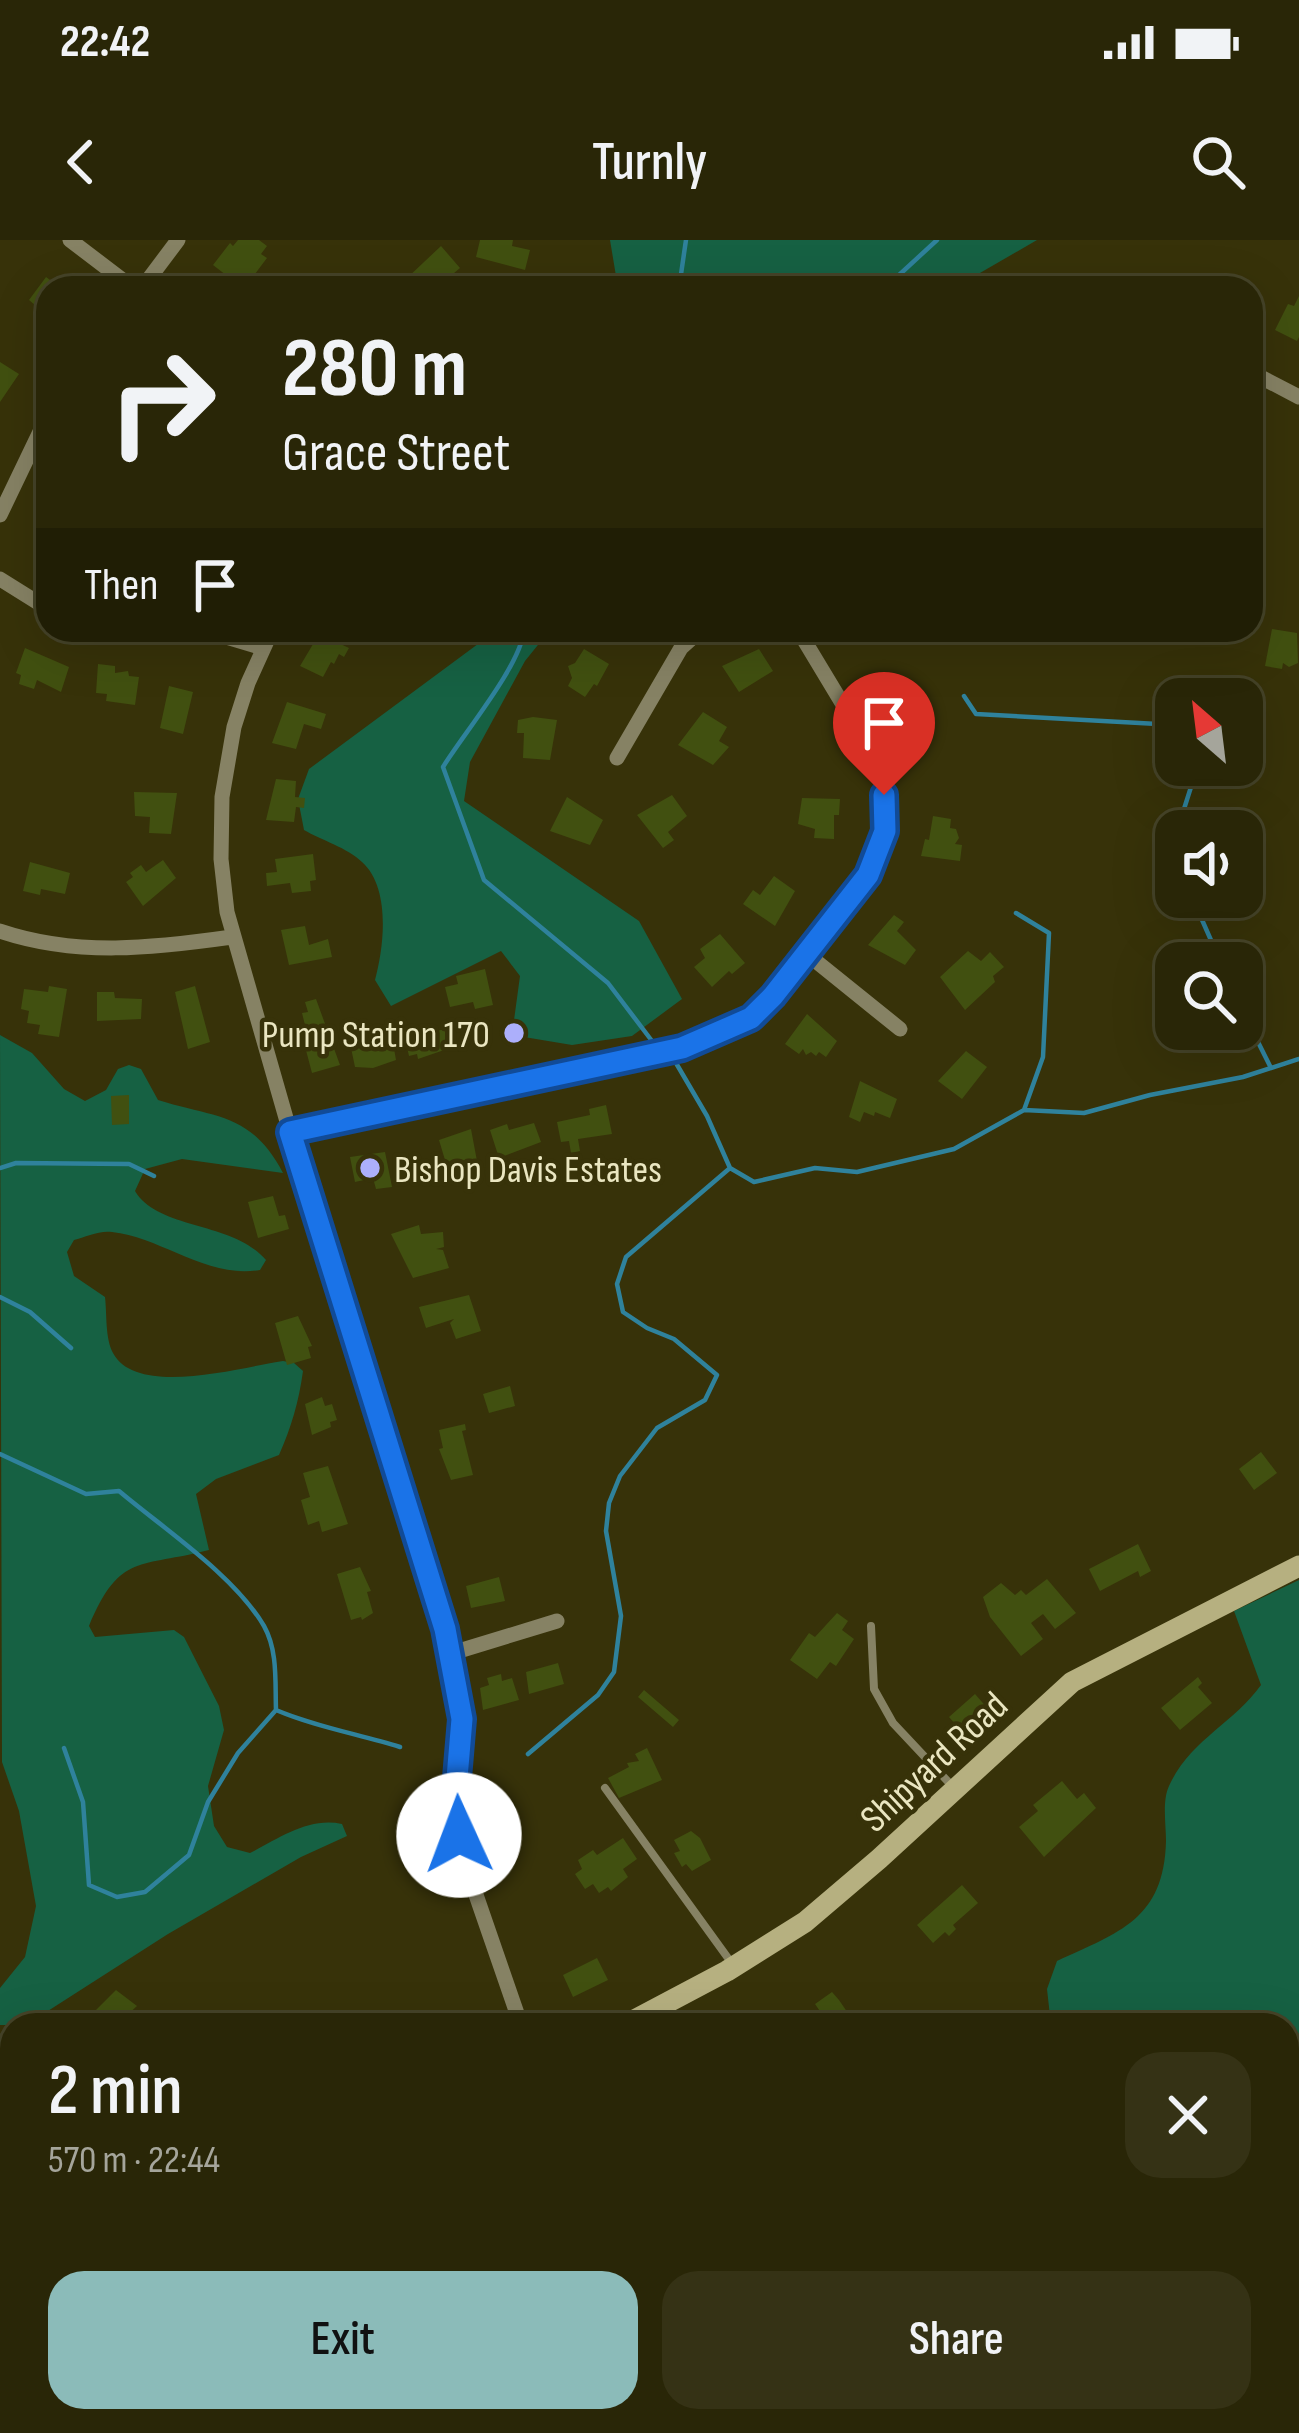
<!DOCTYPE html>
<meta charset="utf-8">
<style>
body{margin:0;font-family:"Sofia Sans Condensed",sans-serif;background:#353215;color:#f1f3f6;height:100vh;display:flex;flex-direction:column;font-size:45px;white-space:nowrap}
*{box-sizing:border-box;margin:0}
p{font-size:39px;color:#a5a59b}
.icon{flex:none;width:66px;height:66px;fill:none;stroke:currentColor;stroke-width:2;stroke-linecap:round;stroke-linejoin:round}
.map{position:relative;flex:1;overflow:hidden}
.drawer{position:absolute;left:0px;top:1773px;width:1299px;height:420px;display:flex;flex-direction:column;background:#292607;border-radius:36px 36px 0 0;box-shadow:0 12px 48px #0002,0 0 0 3px #454328}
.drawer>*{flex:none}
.banner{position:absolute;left:36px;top:36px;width:1227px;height:366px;border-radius:36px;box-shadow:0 12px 48px #0002,0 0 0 3px #454328;background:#292607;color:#f1f3f6;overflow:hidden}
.needle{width:78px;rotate:332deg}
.fabs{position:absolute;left:1155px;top:438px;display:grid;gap:24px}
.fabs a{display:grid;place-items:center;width:108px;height:108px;border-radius:24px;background:#292607;box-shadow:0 12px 48px #0002,0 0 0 3px #454328;font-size:60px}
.pin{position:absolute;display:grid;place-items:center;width:102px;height:102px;color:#fff;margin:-123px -51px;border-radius:50% 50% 50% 0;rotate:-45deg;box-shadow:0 0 12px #0007}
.pin .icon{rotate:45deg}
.me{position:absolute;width:132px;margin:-66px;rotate:358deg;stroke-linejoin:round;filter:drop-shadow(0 0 9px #0008)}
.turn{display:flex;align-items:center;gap:42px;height:252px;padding:0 48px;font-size:54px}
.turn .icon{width:156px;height:156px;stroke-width:2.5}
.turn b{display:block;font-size:84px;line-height:102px}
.then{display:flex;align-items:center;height:114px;padding:0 48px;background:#0003;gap:24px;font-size:45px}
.round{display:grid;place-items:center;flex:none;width:126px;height:126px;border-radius:36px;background:#353215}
.head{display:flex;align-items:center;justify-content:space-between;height:204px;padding:0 48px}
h1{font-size:72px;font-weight:600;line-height:90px}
.cta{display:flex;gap:24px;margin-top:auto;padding:24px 48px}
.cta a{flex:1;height:138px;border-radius:36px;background:#8bbbb9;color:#111;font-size:48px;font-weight:600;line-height:138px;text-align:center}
.cta a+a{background:#353215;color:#f1f3f6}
.status{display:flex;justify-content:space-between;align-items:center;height:84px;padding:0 60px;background:#292607;direction:ltr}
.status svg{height:33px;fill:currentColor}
header{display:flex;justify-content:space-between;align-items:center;height:156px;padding:0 48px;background:#292607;font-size:54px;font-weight:600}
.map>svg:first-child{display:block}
.green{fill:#166143}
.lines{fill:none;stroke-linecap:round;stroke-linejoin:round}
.stream{stroke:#2f829c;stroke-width:4.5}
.building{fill:#415010}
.lane{stroke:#868264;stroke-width:8}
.street{stroke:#868264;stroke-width:15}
.secondary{stroke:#b6b080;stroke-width:21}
.route-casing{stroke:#114b97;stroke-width:30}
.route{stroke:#1a73e8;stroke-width:21}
.poi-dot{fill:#acaffb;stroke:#373209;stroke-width:4.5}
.labels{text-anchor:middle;stroke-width:9;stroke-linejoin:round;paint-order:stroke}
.poi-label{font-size:39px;fill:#eae6c1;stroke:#373209;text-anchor:end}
.street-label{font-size:39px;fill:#eae6c1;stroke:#373209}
</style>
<div class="status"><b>22:42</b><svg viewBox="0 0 49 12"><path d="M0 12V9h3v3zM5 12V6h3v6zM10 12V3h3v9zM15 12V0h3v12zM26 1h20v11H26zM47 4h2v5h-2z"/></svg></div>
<header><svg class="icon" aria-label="back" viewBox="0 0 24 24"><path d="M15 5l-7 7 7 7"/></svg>Turnly<svg class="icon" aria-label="search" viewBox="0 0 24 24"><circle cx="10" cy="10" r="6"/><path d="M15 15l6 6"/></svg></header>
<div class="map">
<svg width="1299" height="2193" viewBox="0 0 1299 2193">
<rect width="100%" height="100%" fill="#373209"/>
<!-- green -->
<path class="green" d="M610 0H1037L954 48H618Z
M489 390H550L525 421 470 522 464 561 639 681 682 759 632 796 572 805 512 795 520 736 501 711 391 766 375 740C384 707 391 648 362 622 348 608 321 600 304 590L298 559 309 529 482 401Z
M0 795 32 813 64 849 85 861 106 850 118 829 129 825 141 829 158 860C215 878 251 872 283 933L182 919 145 929 135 951C158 990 233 981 266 1020L260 1030C207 1039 161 997 112 992 100 990 85 997 74 1000L67 1012 74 1036 105 1057C107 1074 105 1098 113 1113 137 1158 241 1127 283 1121L294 1123 303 1131C299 1161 291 1188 279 1215L216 1239 196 1254 209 1310C140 1328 120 1312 89 1386L95 1397 174 1390 184 1397 219 1466 224 1490 208 1546 214 1586 227 1607 250 1613C280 1598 308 1577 342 1584L347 1596 301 1617 168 1694 26 1785H0V1748L25 1717 36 1666 19 1571 2 1522Z
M1299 1340V2193H922L931 2181H1287V1785H1051L1047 1749 1057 1721C1120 1692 1164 1679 1166 1601 1166 1585 1162 1561 1169 1546 1189 1501 1234 1483 1261 1445L1234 1371Z
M485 2181H657L678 2193H479Z"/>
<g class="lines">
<!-- stream -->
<path class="stream" d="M886 47 937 0
M679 48 686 0
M524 390C521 425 464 493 443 527L484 640 608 743 652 801
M964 456 976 474 1176 485
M1177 591 1198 525
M1192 657 1221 723
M1016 673 1049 693 1043 817 1024 870
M1242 770 1271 828
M676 823 707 876 730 928 754 942 815 928 857 932 954 909 1024 870 1084 873 1150 855 1243 837 1299 819
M0 928 16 923 129 924 154 936
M0 1057 30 1072 71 1108
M0 1214 86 1254 119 1251C164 1289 234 1335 264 1386 278 1411 275 1442 276 1470L238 1513 208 1562 189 1615 145 1652 117 1657 89 1645 83 1562 64 1508
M276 1470C316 1487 358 1494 400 1507
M528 1514 598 1455 614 1432 621 1376 606 1291 609 1263 620 1236 657 1188 705 1160 717 1135 674 1099 647 1088 623 1072 617 1044 626 1017 730 928"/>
</g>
<!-- building -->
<path class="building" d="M238 0H259L267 6 261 14 267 18 246 46 237 39 235 42 213 25 230 3 233 6Z
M480 0H513L512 6 530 10 525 30 476 17Z
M441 6 460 28 447 39 443 34 426 48H414L406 39Z
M46 37 61 48H48V76L29 60Z
M1299 56V97L1297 101 1275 90 1288 64 1294 66Z
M0 122 19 134 0 162Z
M1272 389 1297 393 1298 423 1289 427 1283 423 1282 429 1265 426Z
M319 394 349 408 344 417 339 414 334 424 331 422 323 437 300 426Z
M25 408 69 427 61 452 37 440 34 449 19 444 21 435 16 433Z
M584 409 609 424 597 446 594 444 585 457 568 446 572 438 568 426 575 423Z
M759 409 773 431 739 452 722 426Z
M98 424 115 426V433L128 431 129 436 139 437 135 465 106 461 107 454 96 453Z
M169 446 193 452 183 494 160 488Z
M287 462 326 474 321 489 304 484 296 509 272 503Z
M703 472 727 487 719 501 729 507 713 525 678 505Z
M533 477 557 480 550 520 523 518 524 493H517L518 480Z
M276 539 296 541 295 557 305 558 304 568 296 567 294 582 266 580Z
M134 552 177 553 171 594 149 593 150 577 135 576Z
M672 555 687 576 668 592 674 600 663 608 637 575Z
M567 557 603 580 590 605 550 591Z
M802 558 840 559 839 575H834V599L814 598 815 589 798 584Z
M933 576 951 579 950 588 956 589 959 598 955 604 962 605 960 621 921 616 925 599 929 600Z
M313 614 316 640 310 641 311 651 292 653 290 643 267 646 266 633 277 632 275 619Z
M163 620 176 638 143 666 126 642 133 637 130 633 141 625 146 632Z
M30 622 70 633 65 654 41 649 40 655 23 651Z
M774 636 795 651 775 686 743 664 753 650 760 655Z
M894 675 904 682 897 691 916 710 905 725 868 705Z
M305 686 309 705 328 699 332 717 289 725 281 690Z
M720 694 745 723 732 734 729 731 712 747 694 727 705 718 700 709Z
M968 711 981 721 990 712 1004 727 993 736 995 742 965 770 940 737Z
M485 729 493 765 475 769 473 762 450 767 445 747 458 744 456 736Z
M49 746 67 749 59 797 38 794 40 785 27 783 29 771 21 769 24 749 48 752Z
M195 746 210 802 188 809 175 752Z
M97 752H114L115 758 142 759 141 779 97 781Z
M316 759 340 825 312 833 303 799 308 797 302 773 308 772 305 762Z
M807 774 837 801 826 817 819 812 816 816 811 812 806 815 803 809 799 814 785 804Z
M436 787V791L446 789 450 808 418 819 417 814 409 816 404 794Z
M370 792 371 801 392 797 396 820 373 828 355 827 351 808 360 807 359 795Z
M966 811 987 827 962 859 938 841Z
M860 841 897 859 890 878 875 872 874 876 864 872 860 882 849 877Z
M129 855V884L112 885 111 856Z
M606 865 612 894 578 899 580 911 571 913 569 901 561 902 557 882 590 875 589 869Z
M534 883 541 902 499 918 490 890 507 884 509 890Z
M471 889 477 921 448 930 439 900Z
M385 912 392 947 376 949 373 938 355 942 350 917Z
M273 956 279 976 285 975 289 989 258 998 248 962Z
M419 985 421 994 443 992 444 1007 436 1009 443 1010 449 1028 413 1038 391 994Z
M469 1055 481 1091 456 1099 450 1083 454 1079 426 1088 419 1067Z
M298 1076 312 1106 308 1107 311 1118 287 1125 275 1083Z
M510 1146 515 1166 489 1173 483 1154Z
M322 1157 325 1166 332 1164 337 1180 330 1182 331 1187 312 1195 305 1164Z
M465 1184 466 1190 462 1191 473 1235 451 1240 439 1209 443 1208 439 1190Z
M1261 1212 1277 1233 1254 1250 1239 1229Z
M328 1226 348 1284 322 1292 319 1281 308 1285 301 1260 310 1257 303 1233Z
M1138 1304 1151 1331 1140 1337 1138 1331 1100 1351 1089 1329Z
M360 1327 371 1351 367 1352 373 1373 362 1380 361 1377 351 1380 337 1334Z
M499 1337 505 1361 471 1368 466 1346Z
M1047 1339 1076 1373 1055 1389 1043 1374 1031 1383 1043 1399 1021 1416 990 1377 983 1357 1001 1343 1015 1355 1021 1350 1026 1355Z
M837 1373 848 1381 842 1390 854 1399 836 1426 830 1422 817 1439 790 1420 809 1393 815 1397Z
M558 1423 564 1444 529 1454 526 1432Z
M501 1434 502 1441 512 1438 519 1460 483 1470 480 1448 489 1445 487 1438Z
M1198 1437 1202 1443 1198 1447 1212 1463 1180 1490 1161 1468Z
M644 1450 679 1480 673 1487 638 1457Z
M975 1454 989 1470 963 1493 949 1477Z
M647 1508 662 1540 619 1558 608 1538 629 1527 627 1523 639 1521 635 1514Z
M1062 1541 1077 1559 1084 1553 1096 1568 1044 1617 1019 1587 1038 1571 1033 1565Z
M691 1591 700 1598 711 1620 692 1631 686 1624 682 1627 674 1613 680 1611 674 1600Z
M623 1598 637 1619 623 1629 628 1637 611 1651 608 1647 599 1653 593 1644 585 1649 575 1634 582 1629 578 1620 593 1610 597 1615Z
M962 1645 978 1663 953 1685 956 1689 949 1696 945 1692 933 1703 917 1685Z
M597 1718 608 1740 573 1757 563 1735Z
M116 1750 137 1766 126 1776 132 1782 95 1785 88 1778Z
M832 1752 839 1760 856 1785H818L826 1780 815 1764Z
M0 2134 9 2145 12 2142V2171L0 2180Z
M362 2181H426L417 2193H369L359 2185Z"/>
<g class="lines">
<!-- lane -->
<path class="lane" d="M871 1386 874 1449 893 1483 954 1548
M605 1548 733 1725"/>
<!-- street -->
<path class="street" d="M70 0 133 48
M142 48 178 0
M1251 132 1299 157
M0 275 48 175
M0 339 48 369
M203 390 263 408
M272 390 248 443 234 487 222 557 221 619 227 672 290 892 435 1352 462 1479 457 1570 465 1623 521 1785
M617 518 681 408 701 390
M0 691C77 717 154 708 232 697
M807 714 900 789
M290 892 682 808 751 778 773 756 869 635 885 591 884 555 877 521 798 390
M449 1414 557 1381
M0 1819 12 1821"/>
<!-- secondary -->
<path class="secondary" d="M625 1785 727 1731 805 1682 879 1619 1072 1442 1299 1326
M229 2193 237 2181"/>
</g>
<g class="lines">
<defs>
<path id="route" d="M459 1595 457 1538 462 1479 445 1389 290 892 682 808 751 778 773 756 868 635 885 591 884 555"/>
</defs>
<!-- route casing -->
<use href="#route" class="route-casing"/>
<!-- route -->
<use href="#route" class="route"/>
</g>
<!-- markers -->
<g class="poi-dot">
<circle cx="514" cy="793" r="12"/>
<circle cx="370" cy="928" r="12"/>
</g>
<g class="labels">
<!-- poi labels -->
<g class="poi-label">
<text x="490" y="807">Pump Station 170</text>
<text x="394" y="942" text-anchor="start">Bishop Davis Estates</text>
</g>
<!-- street labels -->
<g class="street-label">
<text transform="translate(933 1521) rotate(-43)" y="14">Shipyard Road</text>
</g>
</g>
</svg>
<div class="fabs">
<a><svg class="needle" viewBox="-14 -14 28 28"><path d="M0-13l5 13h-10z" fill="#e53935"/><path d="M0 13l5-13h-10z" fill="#a5a59b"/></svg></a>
<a><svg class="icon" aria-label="sound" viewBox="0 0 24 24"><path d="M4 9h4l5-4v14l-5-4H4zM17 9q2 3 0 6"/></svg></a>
<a><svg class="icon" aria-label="search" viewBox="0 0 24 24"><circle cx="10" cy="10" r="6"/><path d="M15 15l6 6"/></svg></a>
</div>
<div class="pin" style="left:884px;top:555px;background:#d93025"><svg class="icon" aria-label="arrive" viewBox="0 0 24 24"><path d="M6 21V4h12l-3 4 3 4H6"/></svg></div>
<svg class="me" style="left:459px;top:1595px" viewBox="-20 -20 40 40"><circle r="19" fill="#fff"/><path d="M0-13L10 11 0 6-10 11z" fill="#1a73e8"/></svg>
<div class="banner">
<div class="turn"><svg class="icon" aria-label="right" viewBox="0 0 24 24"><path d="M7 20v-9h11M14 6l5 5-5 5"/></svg><div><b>280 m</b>Grace Street</div></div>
<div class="then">Then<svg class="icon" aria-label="arrive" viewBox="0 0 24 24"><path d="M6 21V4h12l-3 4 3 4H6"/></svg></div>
</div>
<section class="drawer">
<div class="head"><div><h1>2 min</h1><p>570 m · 22:44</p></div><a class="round"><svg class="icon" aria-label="close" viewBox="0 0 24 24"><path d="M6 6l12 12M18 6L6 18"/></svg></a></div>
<div class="cta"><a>Exit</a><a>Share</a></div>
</section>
</div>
